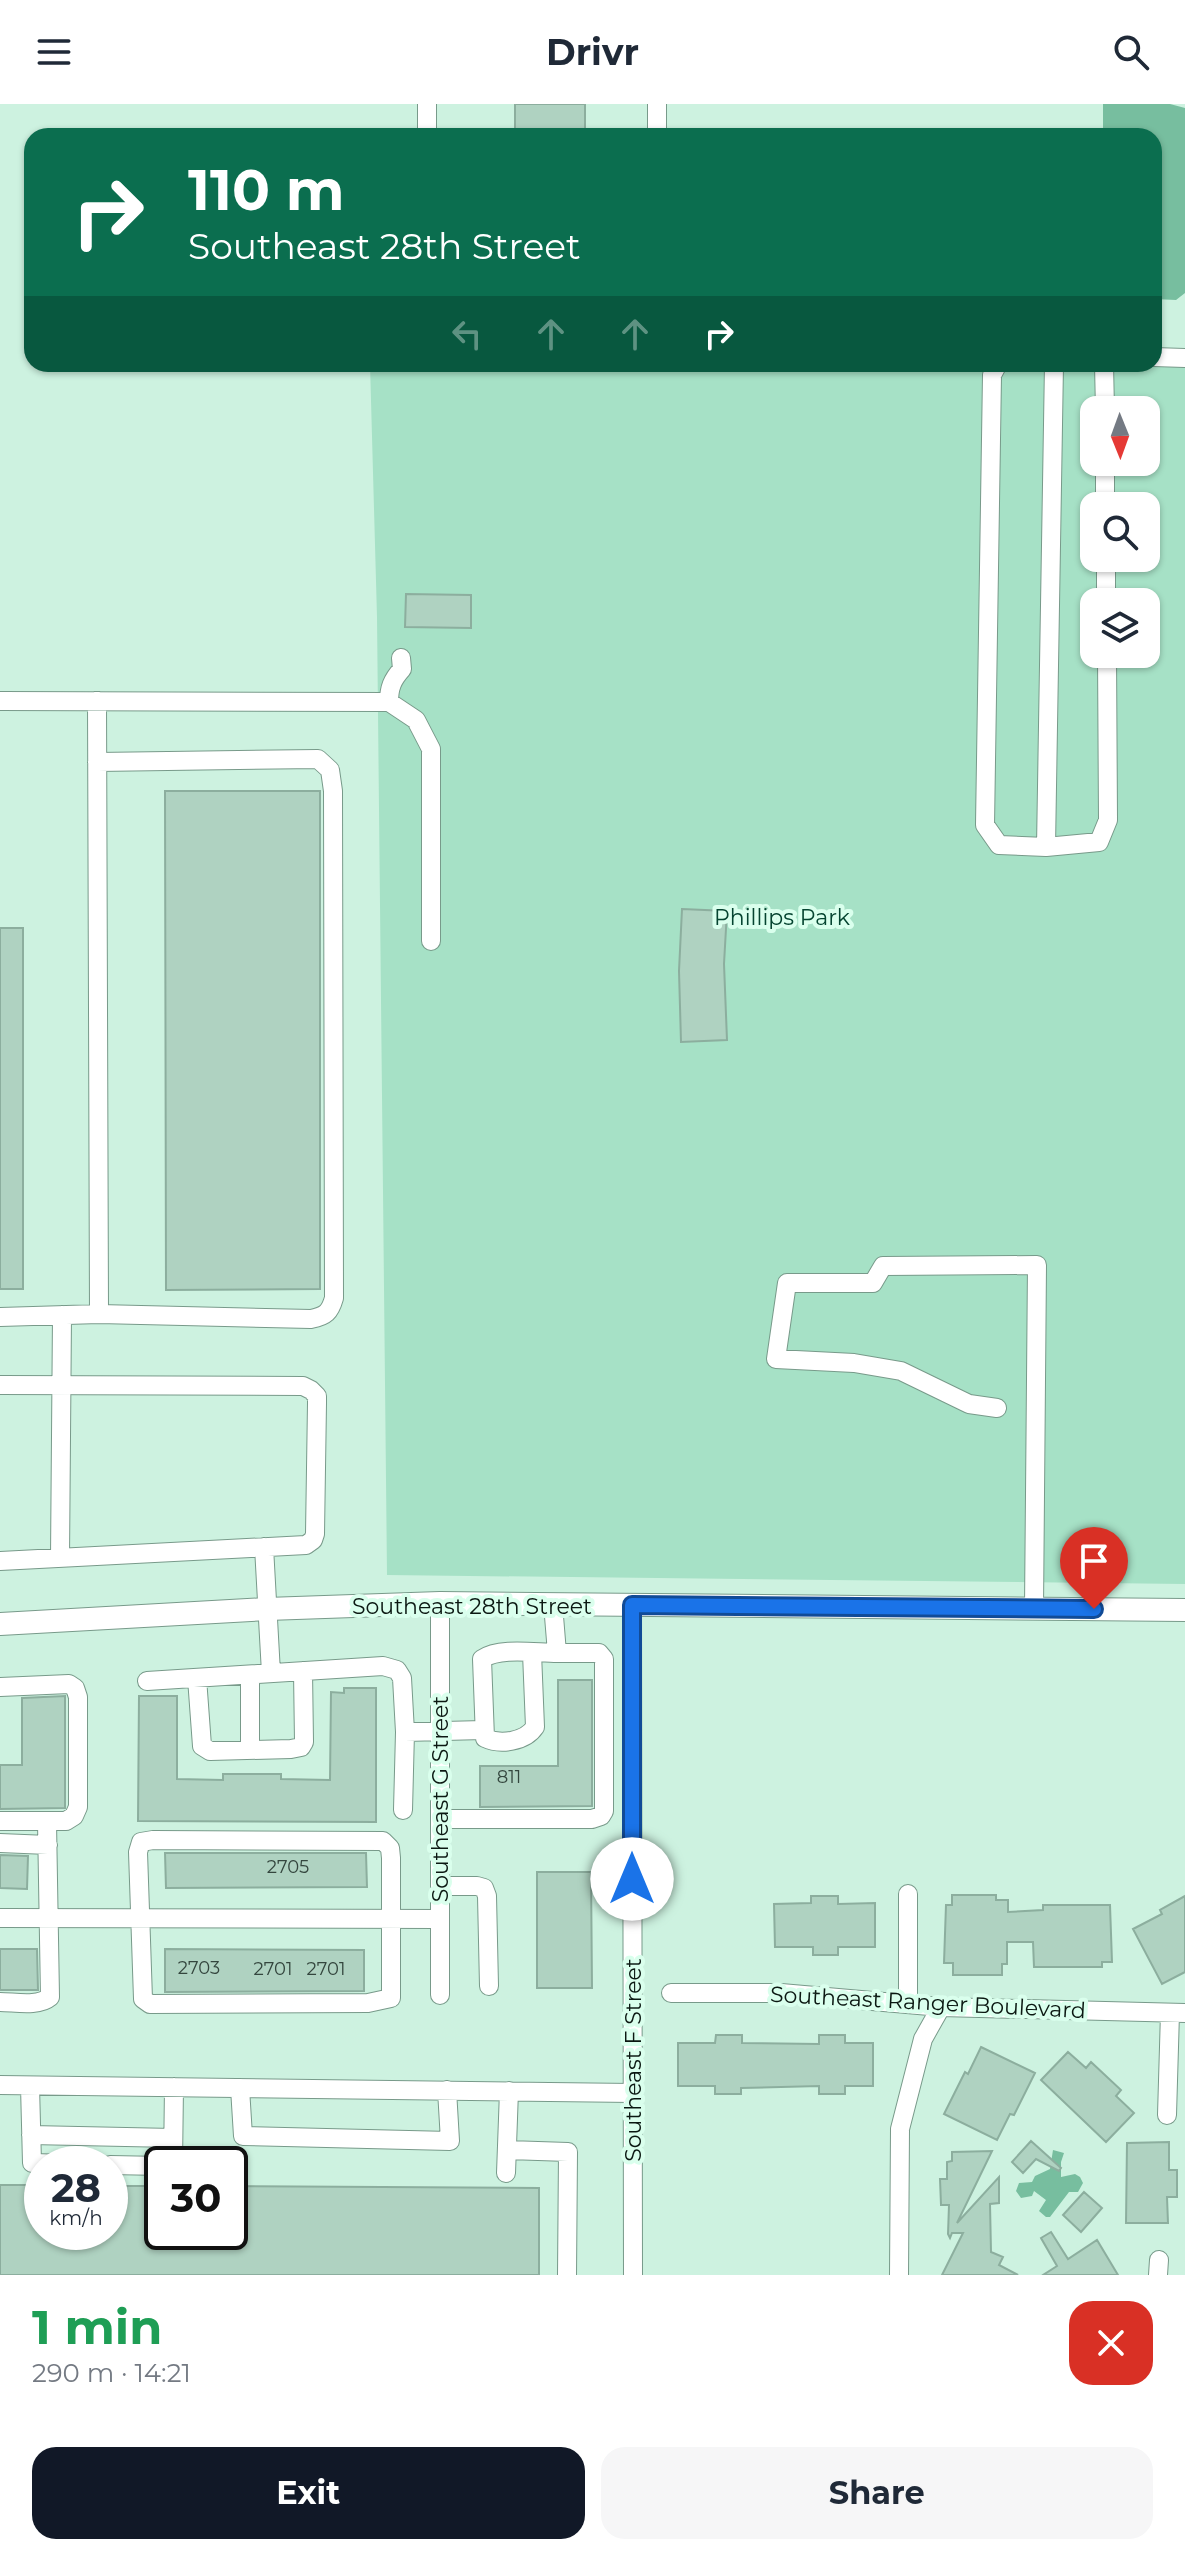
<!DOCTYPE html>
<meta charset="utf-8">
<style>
body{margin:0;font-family:Montserrat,sans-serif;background:#f6f6f7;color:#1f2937;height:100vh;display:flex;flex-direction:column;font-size:30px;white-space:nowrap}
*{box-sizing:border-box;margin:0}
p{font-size:26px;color:#747a83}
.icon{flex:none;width:44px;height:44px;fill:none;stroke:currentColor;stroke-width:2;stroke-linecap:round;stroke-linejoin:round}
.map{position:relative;height:2171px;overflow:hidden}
.side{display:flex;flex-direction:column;background:#fff;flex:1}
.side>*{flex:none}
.top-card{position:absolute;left:24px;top:24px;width:1138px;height:244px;border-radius:24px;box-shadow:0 2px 6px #0004;background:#0b6e4f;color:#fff;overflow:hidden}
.needle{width:52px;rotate:179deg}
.tools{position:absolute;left:1080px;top:292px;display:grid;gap:16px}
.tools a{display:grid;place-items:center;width:80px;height:80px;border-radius:16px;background:#fff;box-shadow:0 2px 6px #0004;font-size:40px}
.speed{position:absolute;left:24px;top:2042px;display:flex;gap:16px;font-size:40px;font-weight:700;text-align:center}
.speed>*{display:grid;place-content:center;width:104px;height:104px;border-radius:50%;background:#fff;box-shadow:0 2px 6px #0004;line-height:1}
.speed small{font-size:20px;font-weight:400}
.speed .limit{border:4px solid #111;border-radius:12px;background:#fff;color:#111}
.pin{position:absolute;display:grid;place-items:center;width:68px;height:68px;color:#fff;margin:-82px -34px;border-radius:50% 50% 50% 0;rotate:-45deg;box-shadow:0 0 8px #0007}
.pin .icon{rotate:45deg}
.me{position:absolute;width:88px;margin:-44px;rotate:0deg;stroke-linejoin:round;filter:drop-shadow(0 0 6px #0008)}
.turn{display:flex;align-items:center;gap:28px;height:168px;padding:0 32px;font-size:36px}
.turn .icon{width:104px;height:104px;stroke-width:2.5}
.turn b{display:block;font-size:56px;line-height:68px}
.lanes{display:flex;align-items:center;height:76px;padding:0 32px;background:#0003;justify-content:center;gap:40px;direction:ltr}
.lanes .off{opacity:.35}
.round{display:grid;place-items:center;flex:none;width:84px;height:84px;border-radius:24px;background:#f6f6f7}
.summary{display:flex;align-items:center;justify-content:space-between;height:136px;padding:0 32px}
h1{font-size:48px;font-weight:700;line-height:60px;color:#1e9e55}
.action{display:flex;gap:16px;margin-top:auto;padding:16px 32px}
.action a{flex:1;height:92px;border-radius:24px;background:#111827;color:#fff;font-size:32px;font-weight:700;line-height:92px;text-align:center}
.action a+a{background:#f6f6f7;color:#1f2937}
header{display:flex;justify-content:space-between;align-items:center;height:104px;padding:0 32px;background:#fff;font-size:36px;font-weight:700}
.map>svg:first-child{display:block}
.green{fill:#a6e1c6;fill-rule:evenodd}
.water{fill:#77be9f}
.building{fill:#afd2c1;stroke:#8cae9e;stroke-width:2}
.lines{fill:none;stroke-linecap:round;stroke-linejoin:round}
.minor-casing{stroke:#789a8a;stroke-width:20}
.major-casing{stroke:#789a8a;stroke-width:24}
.minor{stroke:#fff;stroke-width:18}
.major{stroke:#fff;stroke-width:22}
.route-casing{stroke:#114b97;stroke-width:20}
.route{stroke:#1a73e8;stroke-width:14}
.labels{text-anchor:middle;stroke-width:8;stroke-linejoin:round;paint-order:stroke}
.number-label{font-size:18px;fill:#34463e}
.park-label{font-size:22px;fill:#054430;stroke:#daffed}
.street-label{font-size:22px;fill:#0b1812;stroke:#daffed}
</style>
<header><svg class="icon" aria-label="menu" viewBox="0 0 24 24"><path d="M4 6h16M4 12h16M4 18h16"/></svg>Drivr<svg class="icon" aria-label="search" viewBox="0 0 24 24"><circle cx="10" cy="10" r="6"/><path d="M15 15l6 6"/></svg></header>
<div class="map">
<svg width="1185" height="2171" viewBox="0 0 1185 2171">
<rect width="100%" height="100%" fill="#cdf2e0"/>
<!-- green -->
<path class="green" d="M1185 252V1480L387 1471 377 513 370 260H1154ZM1094 306H1146V358H1094ZM1094 402H1146V454H1094ZM1094 498H1146V550H1094Z"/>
<!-- water -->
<path class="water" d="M1103 0H1170L1185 4V189L1176 196 1154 195V32H1103Z
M1053 2046 1064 2049 1061 2058V2073L1075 2070 1080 2073 1083 2079 1078 2088H1069L1050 2113H1046L1039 2107 1046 2096 1034 2087 1032 2092 1021 2094 1016 2087 1019 2079 1032 2078 1035 2072 1050 2065Z"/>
<!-- building -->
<path class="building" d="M515 0H585V32H515Z
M406 490 471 491V524L405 523Z
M165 687H320V1185L166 1186Z
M682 805 727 807 724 860 727 936 681 938 679 867Z
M0 824H23V1185H0Z
M558 1576H592V1702L480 1703V1662H558Z
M344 1584H376V1718L138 1717 139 1592H177V1675L223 1676V1670H281V1675L330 1676 331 1588 344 1589Z
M65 1592V1704L0 1705V1661H22V1594Z
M165 1749H366L367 1783 166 1784Z
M0 1751 28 1752 27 1785 0 1784Z
M537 1768H591L592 1884H537Z
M952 1791H996V1796H1008V1808L1043 1806V1801H1110L1112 1858H1102V1863H1034L1033 1838H1007V1860H1002V1871H953V1859H944L946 1801H952Z
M811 1792H838V1800L875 1799V1843H838V1851H813V1843H775L774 1800 811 1799Z
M1185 1792V1868L1162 1880 1133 1825 1162 1810 1160 1806Z
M0 1845H37L38 1886H0Z
M165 1845 364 1846V1887L165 1888Z
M716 1931H742V1939L819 1940V1931H845V1939H873V1982H845V1990H819V1982L741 1984V1990H715V1982H678V1939H715Z
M981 1943 1035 1969 1014 2011 1010 2010 997 2036 944 2010 965 1968 968 1970Z
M1068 1948 1086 1964 1091 1958 1121 1986 1116 1992 1134 2009 1106 2038 1041 1976Z
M1031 2037 1061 2064 1059 2067 1036 2055 1023 2069 1012 2058Z
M1169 2038V2066H1177V2093H1167L1168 2119H1126L1127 2039Z
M992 2047 957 2119 999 2073V2099L990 2100 991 2148 1003 2153 999 2161 1018 2171H942L963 2129H952L950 2134 948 2130 949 2101H941L940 2075H947V2058L952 2057V2048Z
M0 2081H42V2128H110V2082H162V2128H230V2082L539 2084V2171H0Z
M1084 2088 1102 2104 1081 2128 1063 2111Z
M1051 2128 1068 2155 1097 2136 1118 2171H1043L1057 2162 1041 2134Z"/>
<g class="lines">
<defs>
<path id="minor" d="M427 0V32
M657 32V0
M1154 253 1185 254
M998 260 992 271 985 721 999 741 1046 743 1099 738 1108 716 1107 550
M1104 260 1105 306
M1105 358V402
M1106 454V498
M0 597 389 598 416 616 431 645V837
M389 598C389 584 392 576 402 565L401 554
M97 658 318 655 330 666 333 687 334 1194C330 1208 326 1212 311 1215L99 1210
M1046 743 1054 260
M0 1213 99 1210 97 597
M0 1281 303 1282 311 1286 317 1292V1299L315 1430 313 1436 306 1441 0 1457
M997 1304 969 1300 901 1267 854 1259 776 1255 787 1179H873L883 1162 1037 1161 1034 1505
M264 1443 271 1569
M60 1454 62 1211
M440 1499V1891
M632 1501 633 2171
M532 1549 535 1623C525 1638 500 1641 485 1634L482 1555C500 1543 535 1549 557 1549
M250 1571V1646
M197 1574 202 1642 210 1647 291 1645 301 1643 304 1638 303 1567
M147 1577 383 1562 397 1566 402 1574 405 1628
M0 1583 69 1580 75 1584 78 1593V1703L74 1712 66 1717H0
M403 1706 405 1628 483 1626
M440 1715H592L601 1712 604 1707V1555L599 1549H557L553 1500
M153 1736 383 1737 390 1744 391 1754V1894L368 1899 150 1900 143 1895 138 1748 141 1738Z
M0 1739 48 1741
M440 1782H477L484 1784 487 1792 489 1882
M0 1814 440 1815
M671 1889H781L941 1903 1185 1909
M0 1898C15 1898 38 1903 50 1893L47 1718
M908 1899V1790
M0 1981 633 1989
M30 1982 32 2059 70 2060
M240 1984 243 2032 450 2037 447 1986
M1167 2011 1170 1909
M31 2031 173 2034
M507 2046 568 2048 567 2171
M173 2060 174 1983
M110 2061 162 2062
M506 2069 509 1987
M899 2171 900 2025 923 1935 941 1903
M1158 2171 1159 2156"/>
<path id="major" d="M0 1520 267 1505 440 1499 1185 1506"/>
</defs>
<!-- minor casing -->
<use href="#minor" class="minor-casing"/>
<!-- major casing -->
<use href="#major" class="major-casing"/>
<!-- minor -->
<use href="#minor" class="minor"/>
<!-- major -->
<use href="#major" class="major"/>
</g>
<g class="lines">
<defs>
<path id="route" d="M632 1775V1501L1094 1505"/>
</defs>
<!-- route casing -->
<use href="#route" class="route-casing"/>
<!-- route -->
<use href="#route" class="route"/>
</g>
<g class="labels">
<!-- number labels -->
<g class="number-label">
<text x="509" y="1679">811</text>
<text x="288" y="1769">2705</text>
<text x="199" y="1870">2703</text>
<text x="273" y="1871">2701</text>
<text x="326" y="1871">2701</text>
</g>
<!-- park labels -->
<g class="park-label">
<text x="782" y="821">Phillips Park</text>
</g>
<!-- street labels -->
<g class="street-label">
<text x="472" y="1510">Southeast 28th Street</text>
<text transform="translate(440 1695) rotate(-90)" y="8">Southeast G Street</text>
<text transform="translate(928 1898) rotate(3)" y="8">Southeast Ranger Boulevard</text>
<text transform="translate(633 1956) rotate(-90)" y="8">Southeast F Street</text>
</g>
</g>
</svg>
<div class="tools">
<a><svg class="needle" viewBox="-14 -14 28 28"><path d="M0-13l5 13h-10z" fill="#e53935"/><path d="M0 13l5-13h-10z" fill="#747a83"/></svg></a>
<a><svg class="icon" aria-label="search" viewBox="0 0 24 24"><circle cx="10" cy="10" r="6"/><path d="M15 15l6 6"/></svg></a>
<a><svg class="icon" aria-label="layers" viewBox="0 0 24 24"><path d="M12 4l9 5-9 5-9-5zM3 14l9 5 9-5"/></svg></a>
</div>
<div class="speed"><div>28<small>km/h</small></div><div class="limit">30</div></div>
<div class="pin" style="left:1094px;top:1505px;background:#d93025"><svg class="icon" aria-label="arrive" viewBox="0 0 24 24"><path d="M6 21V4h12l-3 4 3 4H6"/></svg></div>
<svg class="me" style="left:632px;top:1775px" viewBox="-20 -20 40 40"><circle r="19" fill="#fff"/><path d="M0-13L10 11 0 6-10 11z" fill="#1a73e8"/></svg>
<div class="top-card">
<div class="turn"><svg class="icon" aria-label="right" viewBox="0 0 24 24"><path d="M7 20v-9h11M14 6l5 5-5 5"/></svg><div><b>110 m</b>Southeast 28th Street</div></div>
<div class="lanes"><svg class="icon off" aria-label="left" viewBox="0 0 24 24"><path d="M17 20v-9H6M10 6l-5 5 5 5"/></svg><svg class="icon off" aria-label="ahead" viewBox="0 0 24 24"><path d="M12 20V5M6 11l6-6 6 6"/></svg><svg class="icon off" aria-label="ahead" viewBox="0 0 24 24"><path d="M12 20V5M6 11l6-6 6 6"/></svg><svg class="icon" aria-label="right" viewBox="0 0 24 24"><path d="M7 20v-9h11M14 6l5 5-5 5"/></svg></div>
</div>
</div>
<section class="side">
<div class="summary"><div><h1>1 min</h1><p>290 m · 14:21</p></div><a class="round" style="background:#d93025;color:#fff"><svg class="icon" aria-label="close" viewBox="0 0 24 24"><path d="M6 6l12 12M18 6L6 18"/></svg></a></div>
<div class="action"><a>Exit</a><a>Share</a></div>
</section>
